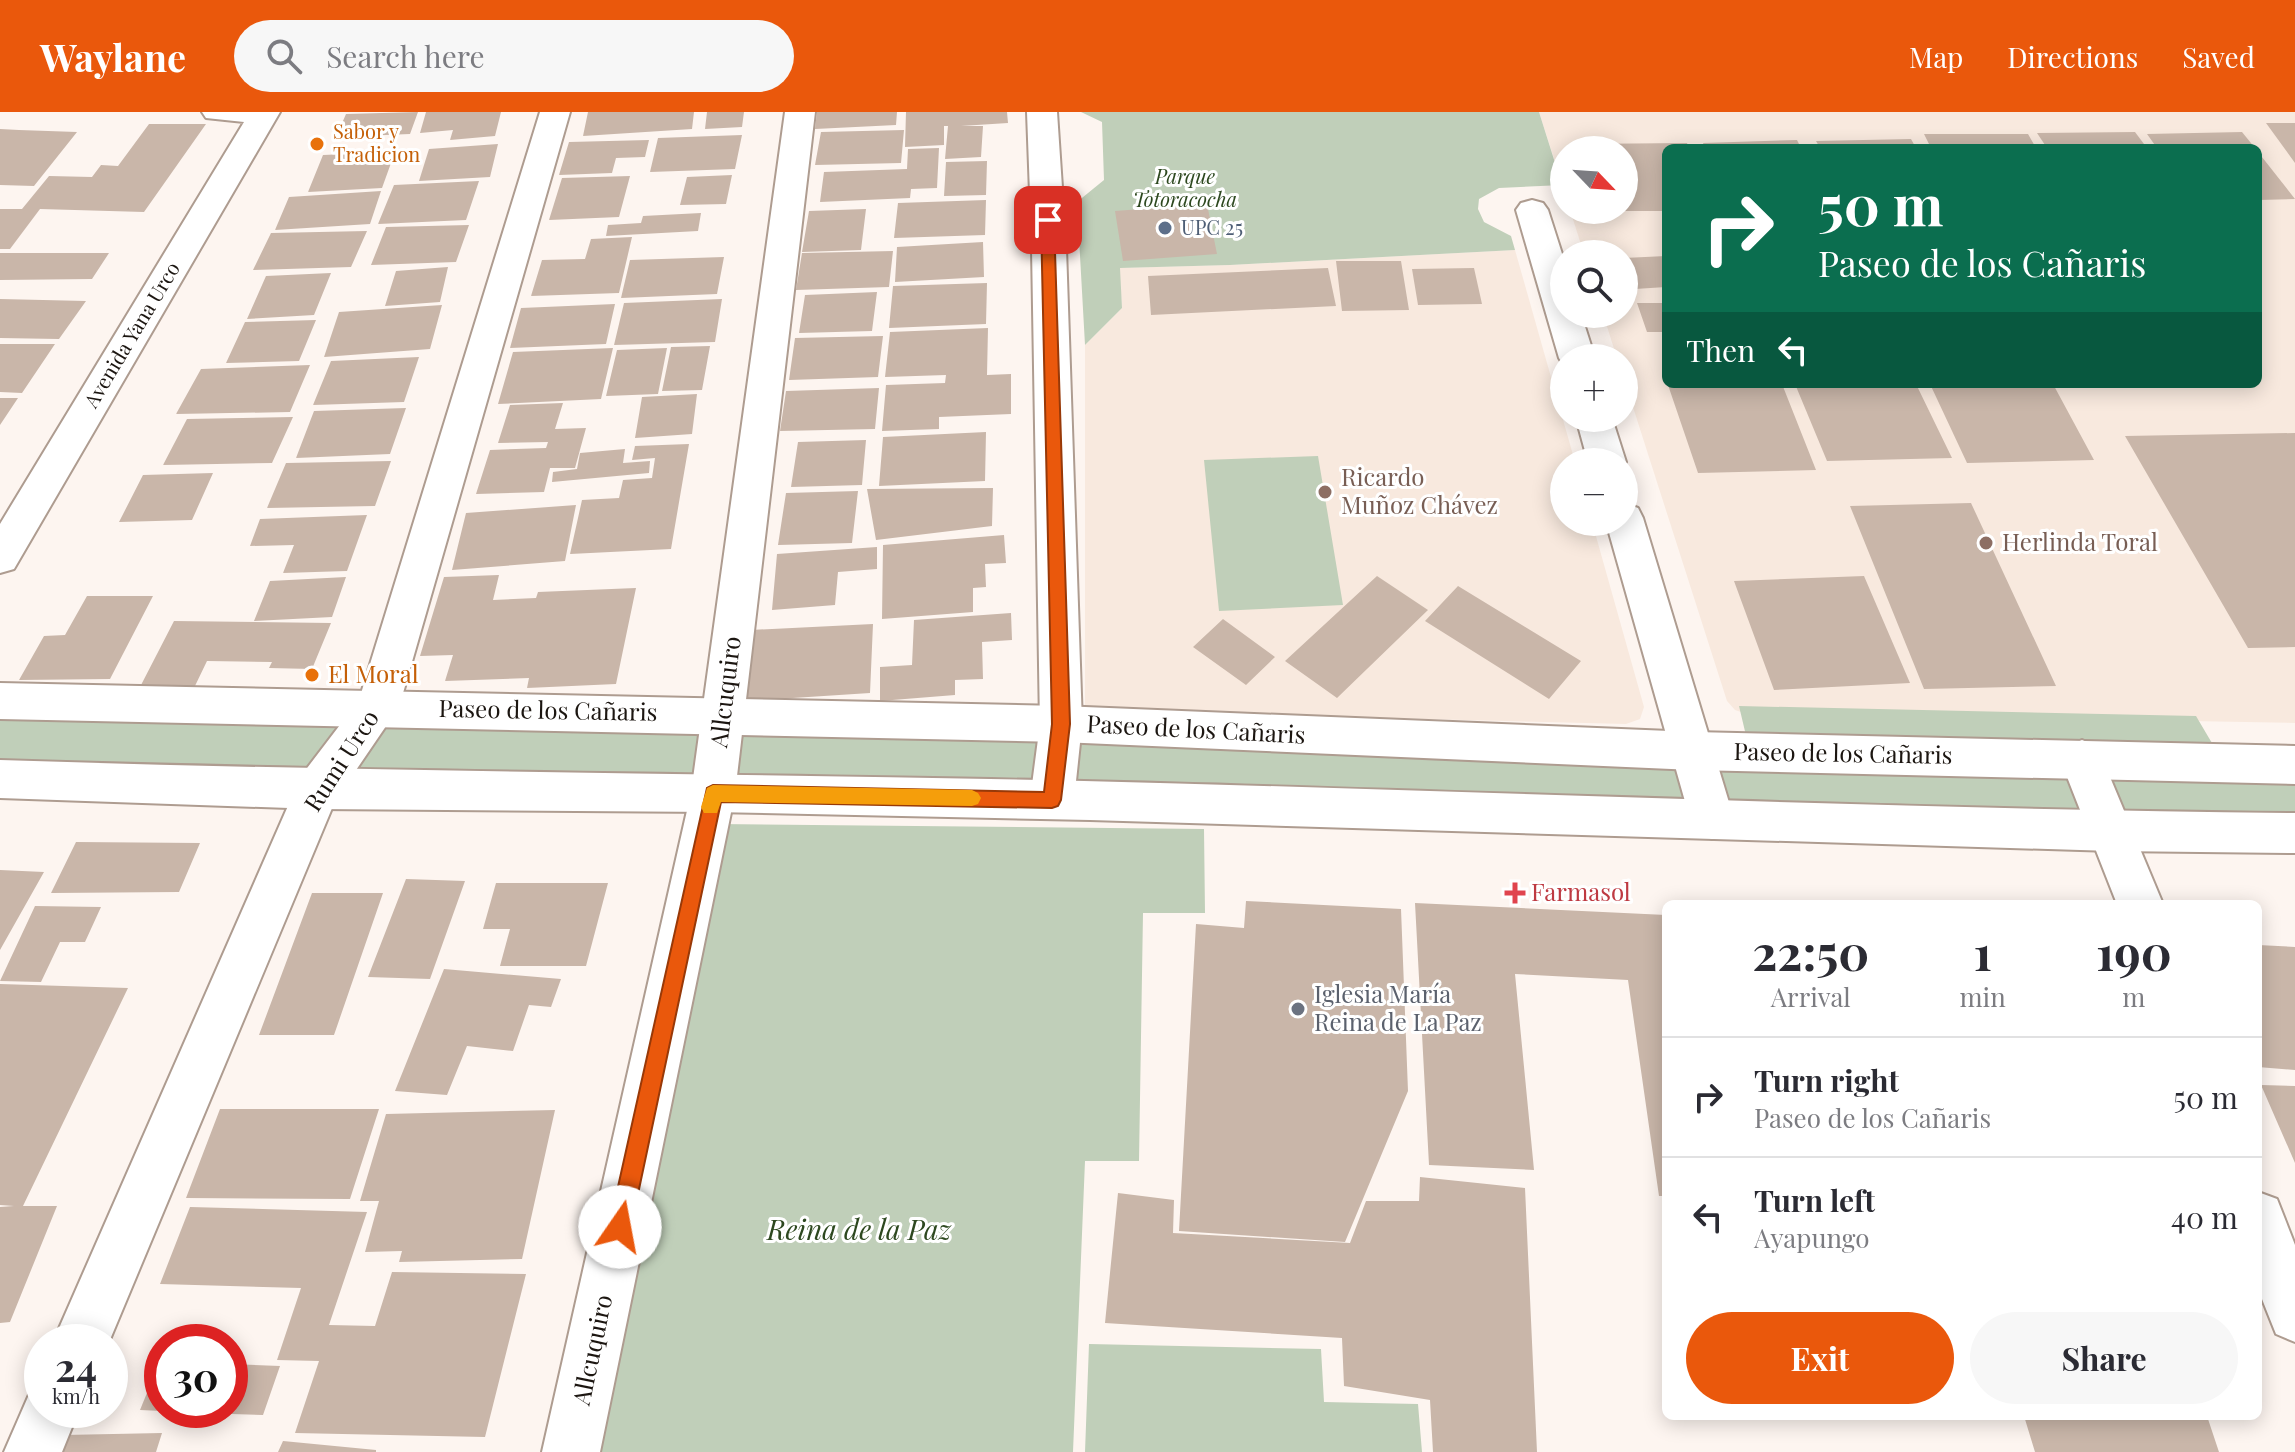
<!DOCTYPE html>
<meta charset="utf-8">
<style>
body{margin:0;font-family:"Playfair Display",serif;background:#f7f7f7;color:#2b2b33;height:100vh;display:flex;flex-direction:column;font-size:30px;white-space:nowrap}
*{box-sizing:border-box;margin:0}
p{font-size:26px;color:#7c7c81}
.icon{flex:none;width:44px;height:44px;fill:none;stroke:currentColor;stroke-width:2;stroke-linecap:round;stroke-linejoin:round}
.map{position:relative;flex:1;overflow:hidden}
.sheet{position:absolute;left:1662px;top:788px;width:600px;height:520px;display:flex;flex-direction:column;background:#fff;border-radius:12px;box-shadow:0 4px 20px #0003}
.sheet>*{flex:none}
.banner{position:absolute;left:1662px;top:32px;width:600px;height:244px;border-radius:12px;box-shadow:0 4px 20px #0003;background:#0b6e4f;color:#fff;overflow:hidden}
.needle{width:52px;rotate:115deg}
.fabs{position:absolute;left:1550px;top:24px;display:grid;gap:16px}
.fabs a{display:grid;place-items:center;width:88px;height:88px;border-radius:50%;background:#fff;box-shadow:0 4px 20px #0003;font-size:40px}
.speed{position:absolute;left:24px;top:1212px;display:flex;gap:16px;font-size:40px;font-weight:700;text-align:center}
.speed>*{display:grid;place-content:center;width:104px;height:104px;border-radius:50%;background:#fff;box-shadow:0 4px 20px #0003;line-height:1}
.speed small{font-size:20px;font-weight:400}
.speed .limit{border:12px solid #d22;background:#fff;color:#111}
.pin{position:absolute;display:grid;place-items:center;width:68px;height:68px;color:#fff;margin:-34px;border-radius:16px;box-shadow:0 4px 12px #0006}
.me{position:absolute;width:88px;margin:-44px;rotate:12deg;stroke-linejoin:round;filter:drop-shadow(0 0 6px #0008)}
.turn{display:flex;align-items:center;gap:28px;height:168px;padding:0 24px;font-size:36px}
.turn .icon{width:104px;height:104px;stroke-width:2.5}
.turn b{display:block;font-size:56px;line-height:68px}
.then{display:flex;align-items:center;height:76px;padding:0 24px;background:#0003;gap:16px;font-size:30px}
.eta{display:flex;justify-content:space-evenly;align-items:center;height:136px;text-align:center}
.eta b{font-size:48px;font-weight:700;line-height:56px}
.button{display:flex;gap:16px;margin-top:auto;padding:16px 24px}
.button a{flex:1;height:92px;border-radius:48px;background:#ea580c;color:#fff;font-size:32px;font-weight:700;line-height:92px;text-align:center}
.button a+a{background:#f7f7f7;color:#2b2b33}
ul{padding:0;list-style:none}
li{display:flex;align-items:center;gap:24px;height:120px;padding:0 24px;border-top:2px solid #e1e1e2}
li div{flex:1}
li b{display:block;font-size:30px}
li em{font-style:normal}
header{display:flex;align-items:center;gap:48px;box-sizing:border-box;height:112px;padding:0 40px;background:#ea580c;color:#fff}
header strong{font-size:38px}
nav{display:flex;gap:44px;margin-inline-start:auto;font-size:28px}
.search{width:560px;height:72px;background:#f7f7f7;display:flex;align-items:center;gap:20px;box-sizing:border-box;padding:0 28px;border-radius:44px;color:#7c7c81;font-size:30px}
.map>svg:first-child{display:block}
.built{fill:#f8e9de;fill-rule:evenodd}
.green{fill:#c0cfb9}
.building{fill:#c9b6a9}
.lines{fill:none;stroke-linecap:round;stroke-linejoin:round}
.minor-casing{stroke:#ae9c90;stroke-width:4}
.major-casing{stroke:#ae9c90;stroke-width:4}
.minor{fill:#fff;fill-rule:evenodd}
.major{fill:#fff;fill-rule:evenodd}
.route{fill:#ea580c;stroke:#983908;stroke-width:2}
.slow{fill:#f59e0b}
.food-dot{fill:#e8710a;stroke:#fff;stroke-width:3}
.service-dot{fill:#5c6f8a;stroke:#fff;stroke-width:3}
.education-dot{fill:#8d6e63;stroke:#fff;stroke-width:3}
.health-dot{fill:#e0444e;stroke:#fff;stroke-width:3}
.worship-dot{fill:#6b7280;stroke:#fff;stroke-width:3}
.labels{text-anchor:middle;stroke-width:6;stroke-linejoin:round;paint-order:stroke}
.far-food-label{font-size:20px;fill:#c56008;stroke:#fff;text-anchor:start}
.far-park-label{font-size:20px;font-style:italic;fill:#2d481f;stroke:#fff}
.far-service-label{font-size:20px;fill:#4e5e75;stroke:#fff;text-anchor:start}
.far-street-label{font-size:20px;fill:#1c1611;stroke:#fff}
.education-label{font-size:24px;fill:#785e54;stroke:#fff;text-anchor:start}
.food-label{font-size:24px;fill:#c56008;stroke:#fff;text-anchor:start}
.street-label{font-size:24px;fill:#1c1611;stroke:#fff}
.health-label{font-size:24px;fill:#be3a42;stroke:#fff;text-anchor:start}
.worship-label{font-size:24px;fill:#5b616d;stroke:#fff;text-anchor:start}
.near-park-label{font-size:28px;font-style:italic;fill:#2d481f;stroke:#fff}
</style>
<header>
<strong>Waylane</strong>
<div class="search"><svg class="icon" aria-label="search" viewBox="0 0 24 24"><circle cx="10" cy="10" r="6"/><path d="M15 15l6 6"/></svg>Search here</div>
<nav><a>Map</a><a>Directions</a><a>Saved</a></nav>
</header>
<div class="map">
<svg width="2295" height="1340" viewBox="0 0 2295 1340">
<rect width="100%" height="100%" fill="#fdf5f0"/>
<!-- built -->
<path class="built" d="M1539 0H2295V611L1744 601 1735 598 1727 589 1624 267V246H1617L1603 202H1624V142H1584L1570 98H1624V38H1564V78ZM1666 36H2258V272H1666Z
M1515 138 1575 350H1564V410H1592L1644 595 1640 607 1626 612 1092 599 1085 596V233L1122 196 1119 156 1230 153Z"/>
<!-- green -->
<path class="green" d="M1081 0H1539L1562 73 1499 76 1479 87 1478 97 1484 110 1511 124 1515 138 1230 153 1120 156 1122 196 1085 233 1077 90 1104 68 1102 10Z
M1318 344 1343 493 1219 499 1204 348Z
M1739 594 2196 604 2219 643 1748 632Z
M0 596 367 602 315 671 0 660Z
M381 604 714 611 704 676 334 670Z
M730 610 1050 618 1044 678 723 675Z
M1066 619 1686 647 1701 701 1063 681Z
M1702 647 2076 653 2099 713 1716 697Z
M2095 654 2295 661V712H2118Z
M718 712 1204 717 1205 801H1143L1139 1049H1085L1073 1340H584Z
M1089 1232 1321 1237 1324 1290 1418 1292 1422 1340H1085Z"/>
<!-- building -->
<path class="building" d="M418 0 410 22 336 25 346 2Z
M426 0H501L495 24 450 28 453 18 420 21Z
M588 0H694L692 17 583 24Z
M707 0H744L742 15 705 17Z
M817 0H897L896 13 815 17Z
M906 0H1007L1008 11 961 14H983L981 45 945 47 948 14H944V33L905 35Z
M2266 11H2295V51Z
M149 12H206L144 100 40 97 10 137H0V97H22L49 64 92 65 101 53 118 54Z
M0 17 19 18 77 20 34 74 0 73Z
M904 18 901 51 815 53 821 20Z
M2135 20 2147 36H2047L2037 21Z
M2242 20 2255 36H2157L2147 22Z
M1924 22H2028L2036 36H1931Z
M742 23 735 57 650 60 658 26Z
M1911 27 1916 36H1820L1816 29Z
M649 28 645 45 616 46 612 61 559 63 569 30Z
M1797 28 1801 36H1705L1703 31Z
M1687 31 1689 36H1666V99H1624V38H1581L1579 32Z
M498 32 490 65 419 69 429 37Z
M939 36 937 76 911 77 910 86 820 90 824 60 907 57 908 37Z
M395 40 382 76 308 80 323 43Z
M2258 40 2295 87 2258 88Z
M987 49 986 83 944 84 946 50Z
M732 63 726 92 680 93 687 65Z
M630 64 619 105 549 108 562 66Z
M479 69 466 108 378 112 394 73Z
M381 79 370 112 275 118 289 85Z
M986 88 985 123 894 126 898 91Z
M1207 92 1217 142 1123 149 1115 99Z
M866 97 861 138 802 140 809 99Z
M701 101 698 119 606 124 608 113 641 111 643 104Z
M469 113 456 150 371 153 386 115Z
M367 119 351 155 253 158 271 121Z
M632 125 619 181 531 184 542 148 585 147 591 127Z
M983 130 984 165 895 170 897 135Z
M893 139 889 175 796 178 802 141Z
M0 141H109L92 167 0 168Z
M1666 144V175L1635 177 1624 146Z
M724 145 717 182 621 186 630 148Z
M1336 149H1401L1409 198 1342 199Z
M448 155 440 190 385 194 396 159Z
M1328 156 1336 194 1151 203 1148 164Z
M1474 156 1482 192 1418 193 1412 157Z
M331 161 314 203 247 207 266 164Z
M987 171 986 212 889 216 893 174Z
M877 180 872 219 799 221 805 183Z
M0 187 86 189 59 227 0 226Z
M722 187 715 230 614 233 624 191Z
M1637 191H1666V220H1647Z
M615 192 606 232 510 236 521 196Z
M442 193 430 237 324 245 339 200Z
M316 208 299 249 226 251 245 210Z
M988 216 987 263 1011 262V302L939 305V317L882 319 886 273 945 271 946 263 885 265 890 220Z
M883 224 878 265 789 268 795 226Z
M0 232H55L22 281 0 280Z
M710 234 702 278 662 279 671 235Z
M613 236 601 287 498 292 513 240Z
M667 236 658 282 606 284 617 238Z
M419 245 404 290 313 293 331 249Z
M310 253 290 300 176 302 201 257Z
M1782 272 1816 358 1698 361 1668 273Z
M1795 272H1916L1952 346 1827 349Z
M1930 272H2053L2094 348 1967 351Z
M879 276 875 317 780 319 786 279Z
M697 282 692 322 635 326 642 285Z
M0 286H18L0 313Z
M563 291 555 317 586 316 575 356H550L544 380 476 382 490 338 546 336 548 330 498 331 510 293Z
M406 296 390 342 296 346 314 299Z
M293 305 272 351 163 353 187 307Z
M986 320 985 369 879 374 883 325Z
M2295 321V535L2248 536 2125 324Z
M866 328 862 373 791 375 798 330Z
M689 332 671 437 570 442 582 388 619 386 623 368 652 366 655 346 632 348 635 334Z
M625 337 623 351 650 349 649 361 552 370 553 360 577 357 580 341Z
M391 349 375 394 267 396 286 351Z
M213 361 192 408 119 410 143 363Z
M993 376 992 414 876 428 867 377Z
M858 379 852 431 778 433 786 381Z
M1971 391 2056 574 1924 577 1850 394Z
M576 393 565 449 452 458 466 401Z
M367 403 347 459 283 461 294 433 250 434 260 407Z
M1004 423 1006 451 985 452 986 475 973 476V500L882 507 883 433Z
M877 435V457L838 460 835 493 772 498 777 442Z
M499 463 493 488 536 486 538 480 636 476 616 572 527 576 529 566 445 569 453 543 420 544 444 465Z
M1377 464 1428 498 1337 586 1285 549Z
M1864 464 1910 571 1774 578 1734 469Z
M346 465 332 505 254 509 270 469Z
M1458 474 1581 549 1549 587 1425 509Z
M87 484H153L110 567 19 568 44 524 65 523Z
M1011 501 1012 528 982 530 983 567 955 568V583L880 589V555L912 553 914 508Z
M1223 507 1275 545 1246 573 1193 535Z
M174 509 331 511 312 557 269 556 272 550 207 549 194 576 140 575Z
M873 512 870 581 746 589 751 518Z
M76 730 200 731 179 780 51 781Z
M0 758 44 760 0 838Z
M406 767 465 769 430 867 368 865Z
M496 771H608L586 854H500L510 817H483Z
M312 781H383L334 923H259Z
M1246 789 1401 797 1408 979 1345 1130 1179 1119 1196 812 1244 816Z
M1415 791 1666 803V1084H1659L1628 868 1515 862 1534 1058 1429 1053Z
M35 794 101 795 85 830H60L41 870 0 869Z
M2258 833 2295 835V958L2258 955Z
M444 857 561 867 551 895 529 893 513 939 467 934 447 983 395 979Z
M0 872 128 876 23 1094H57L10 1210 0 1211V1095L14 1094 0 1093Z
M2261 973 2295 974V1051Z
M220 997H379L350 1087 186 1086Z
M555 998 522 1147 399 1150 402 1139 365 1140 379 1089H360L386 1002Z
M1420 1065 1525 1076 1537 1340H1433L1430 1288 1344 1274 1342 1226 1105 1211 1118 1081 1174 1088 1173 1121 1350 1131 1366 1089H1419Z
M190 1095 367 1100 329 1213 375 1214 392 1160 526 1162 485 1325 295 1321 319 1249 277 1248 301 1176 160 1172Z
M162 1244V1299L140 1298Z
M230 1252 280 1254 263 1303 199 1301V1298H230Z
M2024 1304H2207L2219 1340H2035Z
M162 1321 156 1340H58L64 1323Z
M283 1329 376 1338V1340H278Z"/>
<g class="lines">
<defs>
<path id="minor" d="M202 0H280L14 457 0 461V412L244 10 206 6Z
M540 0H570L399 595 335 689 109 1230H53L295 678 301 664 359 588Z
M785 0H815L735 681 600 1340H542L691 681Z
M1027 0H1057L1066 136 1082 612 1074 688 1068 702 1052 707 1036 702 1030 688 1040 612 1032 136Z
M1532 88 1543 91 1548 98 1564 148V202H1581L1595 246H1564V254L1559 246 1516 98 1521 91Z
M1576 306H1612L1626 350 1624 353V350H1588Z
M1624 391 1638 396 1643 406 1734 707 1728 721 1712 727 1696 721 1690 707 1606 410H1624Z
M2082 628 2097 634 2163 792H2117L2060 647 2067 634Z
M2258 1080 2277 1087 2295 1133V1230L2276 1222 2258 1177Z
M42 1273V1298H79L62 1340H4L31 1278Z"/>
<path id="major" d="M0 571 1061 594 1694 620 2295 634V672L1694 658 1061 630 0 607Z
M0 648C361 660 723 661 1084 669 1488 679 1891 697 2295 701V741L2112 739 1090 708 713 700 317 697 0 686Z"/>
</defs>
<!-- minor casing -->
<use href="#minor" class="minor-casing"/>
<!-- major casing -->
<use href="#major" class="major-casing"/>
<!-- minor -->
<use href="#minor" class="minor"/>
<!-- major -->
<use href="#major" class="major"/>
</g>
<!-- route -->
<path class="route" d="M1048 104 1054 108 1070 612 1061 688 1058 694 1052 696 721 690 631 1115 628 1123 620 1126 613 1123 609 1115 707 676 713 673 1044 680 1052 612 1041 108Z"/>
<!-- slow -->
<path class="slow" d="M713 673 972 678 978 681 981 686 978 692 972 694 721 690 717 701H704L701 695 707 676Z"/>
<!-- markers -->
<g class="food-dot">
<circle cx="317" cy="32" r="8"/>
<circle cx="312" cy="563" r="8"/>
</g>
<circle class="service-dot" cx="1165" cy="116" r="8"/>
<g class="education-dot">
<circle cx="1325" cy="380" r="8"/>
<circle cx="1986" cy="431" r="8"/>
</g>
<path class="health-dot" d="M1511 769h8v8h8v8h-8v8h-8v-8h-8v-8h8z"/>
<circle class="worship-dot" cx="1298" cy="897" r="8"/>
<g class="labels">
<!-- far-food labels -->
<g class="far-food-label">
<text x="333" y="27">Sabor y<tspan x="333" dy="23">Tradicion</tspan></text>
</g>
<!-- far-park labels -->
<g class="far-park-label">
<text x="1185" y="72">Parque<tspan x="1185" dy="23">Totoracocha</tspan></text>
</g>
<!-- far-service labels -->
<g class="far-service-label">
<text x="1181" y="123">UPC 25</text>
</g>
<!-- far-street labels -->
<g class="far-street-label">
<text transform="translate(132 223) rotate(-59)" y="7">Avenida Yana Urco</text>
</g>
<!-- education labels -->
<g class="education-label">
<text x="1341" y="374">Ricardo<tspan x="1341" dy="28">Muñoz Chávez</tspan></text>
<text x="2002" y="439">Herlinda Toral</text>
</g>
<!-- food labels -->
<g class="food-label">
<text x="328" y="571">El Moral</text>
</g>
<!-- street labels -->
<g class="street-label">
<text transform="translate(726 580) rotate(-83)" y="8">Allcuquiro</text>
<text transform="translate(548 599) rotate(1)" y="8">Paseo de los Cañaris</text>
<text transform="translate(1196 618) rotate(3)" y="8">Paseo de los Cañaris</text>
<text transform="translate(1843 642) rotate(1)" y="8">Paseo de los Cañaris</text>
<text transform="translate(342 649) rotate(-57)" y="8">Rumi Urco</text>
<text transform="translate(593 1238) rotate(-78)" y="8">Allcuquiro</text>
</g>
<!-- health labels -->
<g class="health-label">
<text x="1531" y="789">Farmasol</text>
</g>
<!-- worship labels -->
<g class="worship-label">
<text x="1314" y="891">Iglesia María<tspan x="1314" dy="28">Reina de La Paz</tspan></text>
</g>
<!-- near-park labels -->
<g class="near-park-label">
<text x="859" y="1128">Reina de la Paz</text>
</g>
</g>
</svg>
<div class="fabs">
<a><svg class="needle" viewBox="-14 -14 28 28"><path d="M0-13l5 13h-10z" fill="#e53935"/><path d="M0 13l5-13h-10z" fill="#7c7c81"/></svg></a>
<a><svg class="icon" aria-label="search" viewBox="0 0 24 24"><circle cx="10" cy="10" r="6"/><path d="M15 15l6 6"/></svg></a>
<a>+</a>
<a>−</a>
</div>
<div class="speed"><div>24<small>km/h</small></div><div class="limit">30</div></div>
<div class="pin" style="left:1048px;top:108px;background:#d93025"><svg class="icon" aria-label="arrive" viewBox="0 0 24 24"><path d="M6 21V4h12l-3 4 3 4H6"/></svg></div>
<svg class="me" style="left:620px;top:1115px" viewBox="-20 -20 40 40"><circle r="19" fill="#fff"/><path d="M0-13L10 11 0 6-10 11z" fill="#ea580c"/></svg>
<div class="banner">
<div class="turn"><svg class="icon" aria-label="right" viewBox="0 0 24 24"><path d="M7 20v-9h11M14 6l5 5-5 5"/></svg><div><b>50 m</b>Paseo de los Cañaris</div></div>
<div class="then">Then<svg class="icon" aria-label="left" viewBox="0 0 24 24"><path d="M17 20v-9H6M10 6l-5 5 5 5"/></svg></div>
</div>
<section class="sheet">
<div class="eta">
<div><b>22:50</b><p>Arrival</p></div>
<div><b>1</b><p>min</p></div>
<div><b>190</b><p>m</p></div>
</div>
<ul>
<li><svg class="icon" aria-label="right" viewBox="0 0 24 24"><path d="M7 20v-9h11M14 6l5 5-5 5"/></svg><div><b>Turn right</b><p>Paseo de los Cañaris</p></div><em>50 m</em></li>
<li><svg class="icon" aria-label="left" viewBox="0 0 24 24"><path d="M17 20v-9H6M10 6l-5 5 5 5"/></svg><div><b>Turn left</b><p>Ayapungo</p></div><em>40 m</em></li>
</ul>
<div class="button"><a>Exit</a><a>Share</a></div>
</section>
</div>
